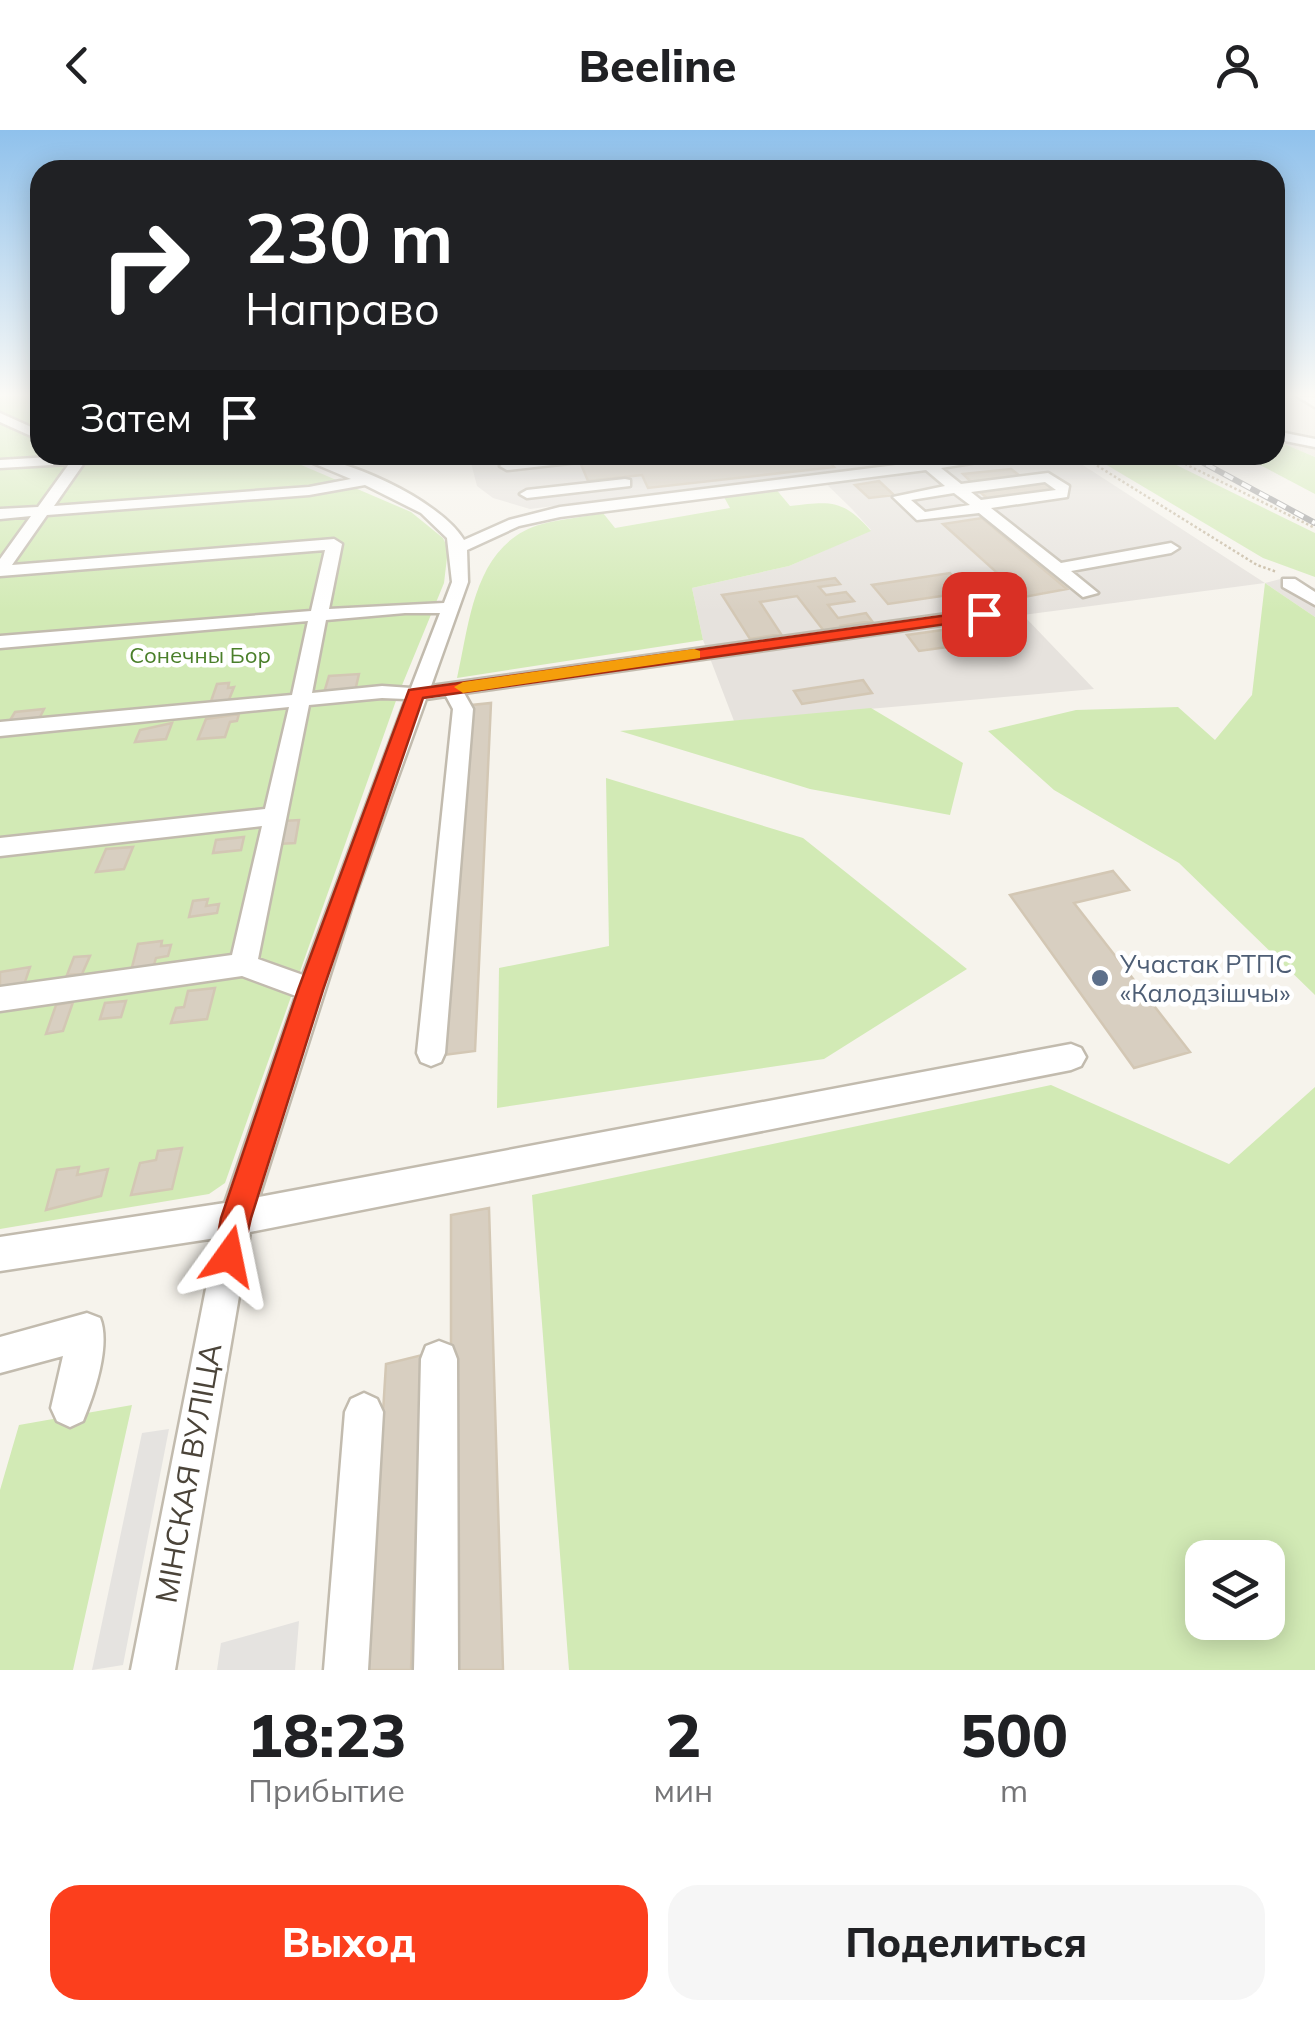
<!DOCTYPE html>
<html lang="ru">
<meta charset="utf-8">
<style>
body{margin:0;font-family:Mulish,sans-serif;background:#f6f6f6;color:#202124;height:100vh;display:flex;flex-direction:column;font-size:38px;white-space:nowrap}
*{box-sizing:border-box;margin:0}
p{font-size:32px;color:#757577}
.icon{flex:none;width:55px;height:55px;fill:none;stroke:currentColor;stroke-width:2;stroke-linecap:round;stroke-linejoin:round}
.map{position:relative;height:1540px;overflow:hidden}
.details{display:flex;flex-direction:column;background:#fff;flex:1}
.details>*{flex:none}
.guide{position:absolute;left:30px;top:30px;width:1255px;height:305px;border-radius:30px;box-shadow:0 5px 25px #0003;background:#202124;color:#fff;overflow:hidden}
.tools{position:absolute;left:1185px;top:1410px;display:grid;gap:20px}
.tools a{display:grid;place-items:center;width:100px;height:100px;border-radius:20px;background:#fff;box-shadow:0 5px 25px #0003;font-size:50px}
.pin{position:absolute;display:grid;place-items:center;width:85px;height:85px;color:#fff;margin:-42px;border-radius:20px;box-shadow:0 5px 15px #0006}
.me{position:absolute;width:110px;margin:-55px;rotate:12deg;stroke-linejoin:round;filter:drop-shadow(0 0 8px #0008)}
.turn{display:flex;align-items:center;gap:35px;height:210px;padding:0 50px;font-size:45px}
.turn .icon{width:130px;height:130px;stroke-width:2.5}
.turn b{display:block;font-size:70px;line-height:85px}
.then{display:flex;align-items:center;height:95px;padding:0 50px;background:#0003;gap:20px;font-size:38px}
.eta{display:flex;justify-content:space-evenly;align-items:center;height:170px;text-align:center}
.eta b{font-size:60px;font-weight:800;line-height:70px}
.cta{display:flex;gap:20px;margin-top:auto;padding:20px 50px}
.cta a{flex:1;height:115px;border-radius:30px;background:#fc3f1d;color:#fff;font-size:40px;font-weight:800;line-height:115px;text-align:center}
.cta a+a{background:#f6f6f6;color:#202124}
header{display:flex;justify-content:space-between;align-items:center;height:130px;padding:0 50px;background:#fff;font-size:45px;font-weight:800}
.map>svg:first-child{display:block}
.residential{fill:#eae5da}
.industrial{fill:#e6e2dd}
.green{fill:#d2eab5;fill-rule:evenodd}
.parking{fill:#e5e3e0}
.building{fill:#d8cfc1;stroke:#d3c7b4;stroke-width:2.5}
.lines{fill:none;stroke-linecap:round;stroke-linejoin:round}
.minor-casing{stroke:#c2bbae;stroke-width:5}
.path{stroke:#c4b79f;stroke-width:2.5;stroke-dasharray:2.5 2.5;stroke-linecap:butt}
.minor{fill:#fff;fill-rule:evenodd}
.rail-casing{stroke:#9a9a9a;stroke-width:6}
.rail{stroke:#fff;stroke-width:4;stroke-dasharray:10;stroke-linecap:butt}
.route{fill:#fc3f1d;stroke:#a42913;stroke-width:2.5}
.slow{fill:#f59e0b}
.service-dot{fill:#5c6f8a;stroke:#fff;stroke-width:4}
.labels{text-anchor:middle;stroke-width:9;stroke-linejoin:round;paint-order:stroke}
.far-park-label{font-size:22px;fill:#4a7f2a;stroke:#fff}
.service-label{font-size:25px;fill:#4e5e75;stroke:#fff;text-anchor:start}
.near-street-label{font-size:30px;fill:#4b4439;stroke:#fff}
</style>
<header><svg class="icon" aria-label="back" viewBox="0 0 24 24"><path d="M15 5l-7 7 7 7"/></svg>Beeline<svg class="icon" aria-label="person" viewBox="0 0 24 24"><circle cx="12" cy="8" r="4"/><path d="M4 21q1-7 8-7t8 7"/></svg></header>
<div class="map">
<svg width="1315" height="1540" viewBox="0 0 1315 1540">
<rect width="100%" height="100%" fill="#f6f3ec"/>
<!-- residential -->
<path class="residential" d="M1275 266H1315V327L1275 310Z"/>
<!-- industrial -->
<path class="industrial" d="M469 325H1082L1072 328 1265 453 1284 448 1315 458V487L1265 453 1023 485 1094 559 734 591 703 510 692 458 789 436 871 400 852 379 815 343 530 379 493 368 477 356Z"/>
<!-- green -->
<path class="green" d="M0 266H40V325H278L411 382 443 408 448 419 444 453 398 565 225 1053 209 1064 0 1099Z
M1275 310 1315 327V364L1241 325H1275Z
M1090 325H1156L1315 403V447L1263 428Z
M775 358 790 376C831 371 843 369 871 401L789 436 692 458 703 510 457 548C470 491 474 413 542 394 561 389 583 387 603 383L615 398 730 378 724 367Z
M1265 453 1315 487V865L1179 733 1054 660 988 601 1076 580 1178 577 1215 610 1252 565Z
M871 578 963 633 950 685 810 659 620 601Z
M606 648 803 708 967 839 824 929 497 978 499 838 609 816Z
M1051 955 1229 1034 1315 957V1540H569L532 1065ZM1202 1428H1268V1492H1202Z
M132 1275 73 1540H0V1360L19 1295Z"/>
<!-- parking -->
<path class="parking" d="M169 1299 123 1535 92 1540 142 1303Z
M299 1491 295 1540H217L221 1513Z"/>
<!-- building -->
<path class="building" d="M577 325H823L834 337 648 358 642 345 588 351Z
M1011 339 1020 346 971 352 963 344Z
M879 351 894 365 869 368 855 355Z
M1046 353 1057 361 989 370 980 362Z
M982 388 1067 459 1024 467 943 394Z
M950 443 968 462 888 474 872 455Z
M835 448 840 454 819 457 826 465 846 462 854 471 828 475 838 488 866 483 872 491 841 496 845 501H824L797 466 760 472 781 504 750 509 722 465Z
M977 495 991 511 919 521 907 505Z
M359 544 355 561 324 563 329 546Z
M863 550 872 563 802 574 794 561Z
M229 553 228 558 234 557 228 572 210 574 217 554Z
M491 573 475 921 443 925 472 575Z
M44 579 39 589 9 592 15 582Z
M239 584 237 591 230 592 225 607 198 609 206 589Z
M172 593 166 609 135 612 140 600Z
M299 690 295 713 279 714 283 691Z
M244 707 241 720 213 723 216 710Z
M133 717 124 739 96 742 106 719Z
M1113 741 1129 760 1074 773 1190 922 1134 938 1010 765Z
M208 769 206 776 219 774 217 783 189 787 193 771Z
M162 811 161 816 171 815 168 826 156 828 153 838 131 841 138 814Z
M90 826 82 844 67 845 74 827Z
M30 837 24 855 0 859V842Z
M215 858 207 889 171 893 176 878 184 877 188 861Z
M126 871 121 887 100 889 105 873Z
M73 872 63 901 46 904 56 875Z
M182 1018 172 1059 131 1065 140 1033 156 1030 158 1021Z
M79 1037 77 1045 108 1039 101 1066 46 1080 57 1040Z
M489 1078 503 1540H451V1085Z
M422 1225 411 1540H367L386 1234Z"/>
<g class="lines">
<defs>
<path id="minor" d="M1297 266 1315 268V277Z
M0 283 40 301V310L0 292Z
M1275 301 1315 309V317L1275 309Z
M85 325H163L156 329 84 333 54 376 309 357 351 349 294 325C341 325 439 369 464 410L509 390 560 377 920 332 918 325H930L933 331 1019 325 941 338 961 354 1048 343 1069 356 1067 367 991 378 1061 433 1171 413 1179 418 1171 423 1071 441 1098 463 1083 467 979 383 917 390 893 367 945 356 926 340 560 387 519 396 467 420 468 452 431 556 983 479 992 484 983 489 464 563 473 579 445 923 441 932 431 936 421 932 417 923 453 579 446 566 426 569 355 766 259 1067 1071 914 1081 918 1086 927 1081 936 1071 940 250 1102 175 1540H131L216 1108 0 1141V1107L225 1073 296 866 242 846 0 881V857L232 825 262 696 0 726V708L265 679 289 577 0 606V592L292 565 308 491 0 518V506L311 481 325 420 0 446V429L31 386 0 389V379L38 377 69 334 0 338V330ZM1045 352 1056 360 981 370 971 362ZM365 355 421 383 447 408 452 452 444 473 329 479 342 414 334 409 12 435 47 385 309 365ZM954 363 970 375 925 382 911 370ZM405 483H440L411 558 382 556 312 563 326 490ZM382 568 406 569 303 845 258 829 309 575Z
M572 325 578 326V332L507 340 500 336 507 332Z
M625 349 630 350V356L527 368 520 364 527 360Z
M1283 449H1295L1315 462V475L1283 457Z
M87 1183 100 1188C111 1215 94 1265 83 1291L70 1297 57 1291 51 1278 63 1226 0 1243V1207Z
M439 1211 452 1216 457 1229 458 1540H414L421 1229 426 1216Z
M364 1263 377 1269 383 1282 368 1540H324L345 1282 351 1269Z"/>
</defs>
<!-- minor casing -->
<use href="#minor" class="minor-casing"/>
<!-- path -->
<path class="path" d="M1080 325 1257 435 1277 442
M1167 325 1315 398"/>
<!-- minor -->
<use href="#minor" class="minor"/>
<defs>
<path id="rail" d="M1189 325 1315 393"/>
</defs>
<!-- rail casing -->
<use href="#rail" class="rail-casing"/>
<!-- rail -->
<use href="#rail" class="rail"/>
</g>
<!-- sky -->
<linearGradient id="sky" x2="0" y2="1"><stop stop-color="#8fc1ec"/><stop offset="0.55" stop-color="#fbfaf6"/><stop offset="1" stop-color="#fbfaf6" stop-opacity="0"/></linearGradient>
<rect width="1315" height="482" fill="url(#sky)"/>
<!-- route -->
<path class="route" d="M984 480 989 481V488L423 568 323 860 251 1088 240 1136 229 1141 218 1136 214 1126 221 1088 298 860 409 560Z"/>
<!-- slow -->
<path class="slow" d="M694 519 700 521V528L463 563 454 557 463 552Z"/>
<!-- markers -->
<circle class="service-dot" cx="1100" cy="848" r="10"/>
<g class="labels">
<!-- far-park labels -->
<g class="far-park-label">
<text x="200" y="533">Сонечны Бор</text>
</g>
<!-- service labels -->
<g class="service-label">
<text x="1120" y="843">Участак РТПС<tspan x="1120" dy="29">«Калодзішчы»</tspan></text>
</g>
<!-- near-street labels -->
<g class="near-street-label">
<text transform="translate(189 1343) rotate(-80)" y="10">МІНСКАЯ ВУЛІЦА</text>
</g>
</g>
</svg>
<div class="tools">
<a><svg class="icon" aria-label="layers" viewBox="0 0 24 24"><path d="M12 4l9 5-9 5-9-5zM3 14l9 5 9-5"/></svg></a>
</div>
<div class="pin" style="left:984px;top:484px;background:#d93025"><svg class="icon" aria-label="arrive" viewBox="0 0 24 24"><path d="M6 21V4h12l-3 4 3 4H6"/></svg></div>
<svg class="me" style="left:229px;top:1126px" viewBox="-20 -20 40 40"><path d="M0-17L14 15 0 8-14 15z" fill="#fc3f1d" stroke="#fff" stroke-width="4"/></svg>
<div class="guide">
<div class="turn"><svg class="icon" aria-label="right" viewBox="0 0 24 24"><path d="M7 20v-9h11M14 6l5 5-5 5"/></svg><div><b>230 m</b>Направо</div></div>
<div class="then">Затем<svg class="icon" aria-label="arrive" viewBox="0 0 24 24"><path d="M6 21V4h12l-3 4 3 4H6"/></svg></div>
</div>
</div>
<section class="details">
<div class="eta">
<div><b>18:23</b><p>Прибытие</p></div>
<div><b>2</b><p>мин</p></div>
<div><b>500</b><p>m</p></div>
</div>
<div class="cta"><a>Выход</a><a>Поделиться</a></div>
</section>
